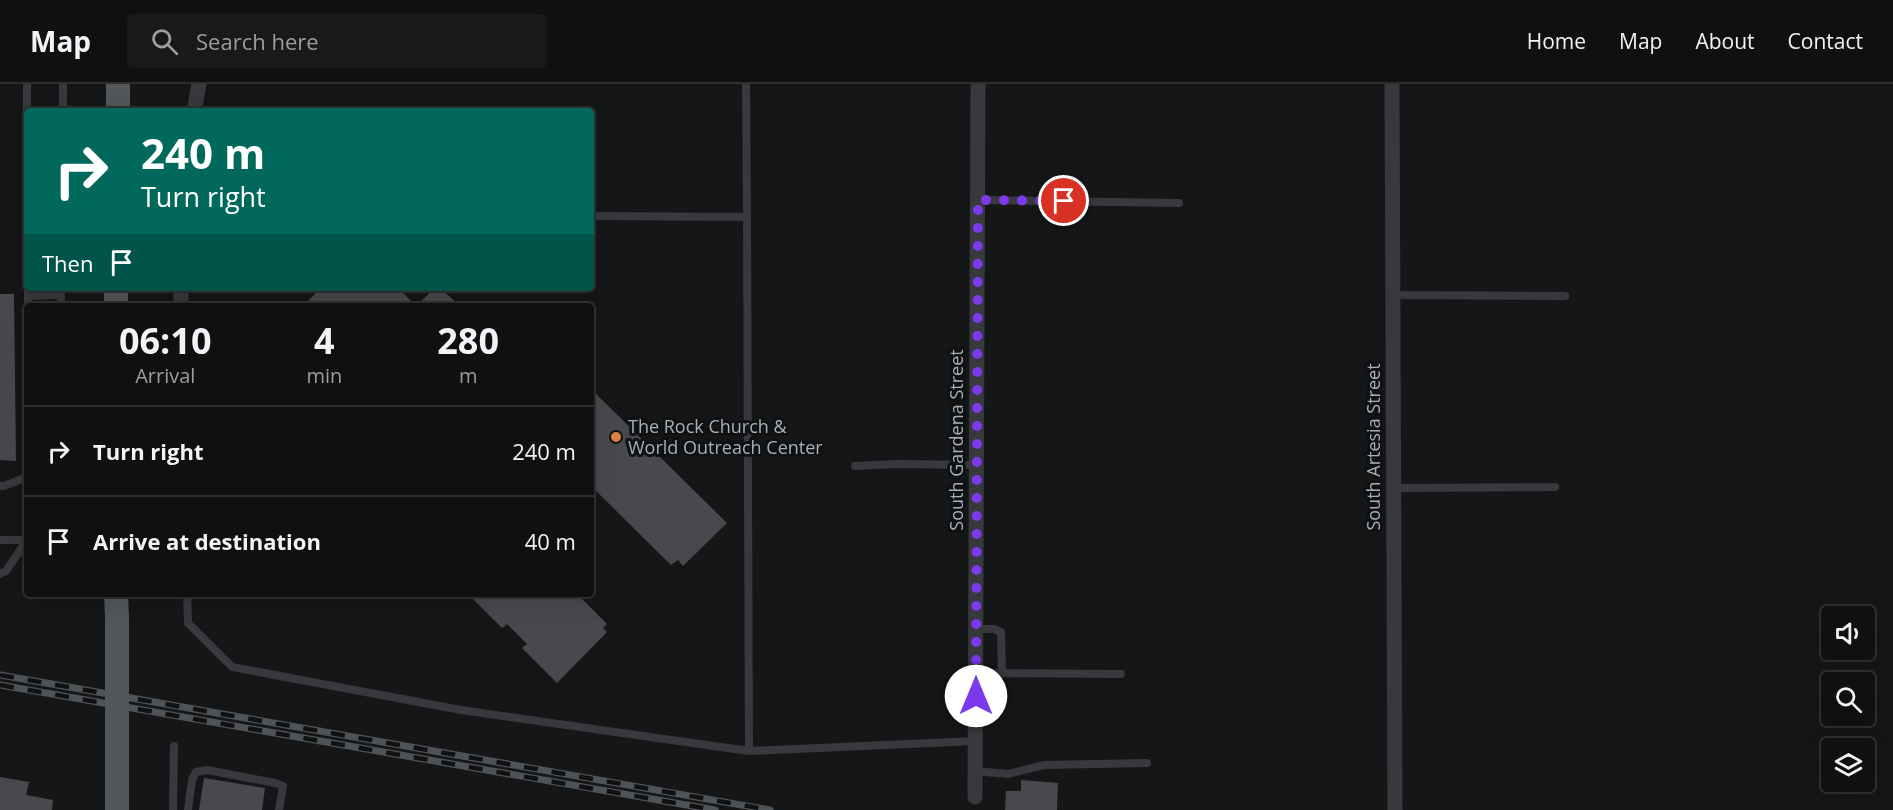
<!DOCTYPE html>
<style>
body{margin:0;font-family:"Open Sans",sans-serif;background:#19191a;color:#f1f3f6;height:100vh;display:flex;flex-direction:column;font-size:22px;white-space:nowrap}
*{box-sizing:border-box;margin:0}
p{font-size:20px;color:#9c9d9f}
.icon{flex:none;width:33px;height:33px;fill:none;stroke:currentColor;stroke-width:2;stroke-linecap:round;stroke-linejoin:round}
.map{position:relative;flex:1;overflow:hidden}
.drawer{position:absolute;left:24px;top:219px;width:570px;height:294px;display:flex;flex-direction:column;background:#101011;border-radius:6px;box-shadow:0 6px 24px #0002,0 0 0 2px #303031}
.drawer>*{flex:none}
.hud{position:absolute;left:24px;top:24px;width:570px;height:183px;border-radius:6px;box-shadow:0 6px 24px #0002,0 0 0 2px #303031;background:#00695c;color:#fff;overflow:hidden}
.fabs{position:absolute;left:1821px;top:522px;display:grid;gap:12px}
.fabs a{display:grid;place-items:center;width:54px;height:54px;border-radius:6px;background:#101011;box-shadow:0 6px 24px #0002,0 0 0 2px #303031;font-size:30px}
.pin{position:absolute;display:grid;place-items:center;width:51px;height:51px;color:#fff;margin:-26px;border:3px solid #fff;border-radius:50%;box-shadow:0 2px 6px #0007}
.me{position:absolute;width:66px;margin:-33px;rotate:0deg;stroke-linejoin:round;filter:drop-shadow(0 0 4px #0008)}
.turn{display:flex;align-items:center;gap:21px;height:126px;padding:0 18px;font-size:27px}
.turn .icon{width:78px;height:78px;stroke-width:2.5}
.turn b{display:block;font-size:42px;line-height:51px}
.then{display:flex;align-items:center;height:57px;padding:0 18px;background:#0003;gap:12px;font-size:22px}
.eta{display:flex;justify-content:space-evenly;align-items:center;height:102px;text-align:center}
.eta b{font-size:36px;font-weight:700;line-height:42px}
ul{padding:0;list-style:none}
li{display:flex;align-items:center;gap:18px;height:90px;padding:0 18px;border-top:2px solid #303031}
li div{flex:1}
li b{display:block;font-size:22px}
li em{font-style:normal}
header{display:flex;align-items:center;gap:36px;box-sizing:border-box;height:84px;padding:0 30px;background:#101011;border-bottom:2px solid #303031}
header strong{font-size:28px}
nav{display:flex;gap:33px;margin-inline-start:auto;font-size:21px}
.search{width:420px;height:54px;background:#19191a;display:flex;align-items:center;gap:15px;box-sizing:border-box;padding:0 21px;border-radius:6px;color:#9c9d9f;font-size:22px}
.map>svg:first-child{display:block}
.building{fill:#47494c}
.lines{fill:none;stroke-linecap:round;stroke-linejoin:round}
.lane{stroke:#37393c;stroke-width:8}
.street{stroke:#37393c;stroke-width:15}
.primary{stroke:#53575a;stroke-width:24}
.rail-casing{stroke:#505356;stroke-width:7}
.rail{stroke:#101112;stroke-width:4.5;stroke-dasharray:14;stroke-linecap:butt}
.primary-bridge{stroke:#53575a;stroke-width:24}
.route{stroke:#7c3aed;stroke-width:10;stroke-dasharray:0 18}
.poi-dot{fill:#e08044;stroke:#101112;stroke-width:2}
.labels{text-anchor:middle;stroke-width:6;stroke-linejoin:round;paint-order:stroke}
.poi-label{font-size:18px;fill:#a8b0b6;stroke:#101112;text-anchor:start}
.street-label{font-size:18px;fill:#a8b0b6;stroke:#101112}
</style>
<header>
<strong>Map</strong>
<div class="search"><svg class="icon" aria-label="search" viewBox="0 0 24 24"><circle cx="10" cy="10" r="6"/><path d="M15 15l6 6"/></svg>Search here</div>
<nav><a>Home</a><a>Map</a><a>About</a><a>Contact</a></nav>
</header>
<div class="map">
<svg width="1893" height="726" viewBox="0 0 1893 726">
<rect width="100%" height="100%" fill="#151617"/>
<!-- building -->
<path class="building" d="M321 204H398L416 222H303Z
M435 204H440L460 222H416Z
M0 210H14L16 377 0 376Z
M591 305 727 439 683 482 678 476 671 481 591 402Z
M468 510H577L607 540 603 544 607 548 557 599 522 564 527 560 507 540 502 544Z
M0 693 29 698 26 711 53 716 52 726H0Z
M204 694 265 704 262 726H199Z
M1021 696 1058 699 1057 726H1005L1006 707H1021Z"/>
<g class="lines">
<!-- lane -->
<path class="lane" d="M27 0V27
M63 27V0
M978 116 1179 119
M591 132 747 133 746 0
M747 133 749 667
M28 204V222
M1393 211 1565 212
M28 212 61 211
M61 222V204
M855 382 897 380 977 381
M0 402H4L27 393
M1394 404 1555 403
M0 456H27
M0 490 6 487 27 456
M187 510 188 539 232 583 461 626 749 667 976 657
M976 545H994L1001 548 1002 590
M976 589 1121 590
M975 687 1008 690 1044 681 1147 679
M173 726 174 662
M188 726 192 696 196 688 207 686 275 699 283 702 279 726"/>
<!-- street -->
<path class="street" d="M1392 0 1395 726
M194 27 199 0
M181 204V222
M975 713 978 0"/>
<!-- primary -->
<path class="primary" d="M118 27V0
M116 222V204
M116 510 117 534
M117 693V726"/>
<defs>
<path id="rail" d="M0 591 770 726
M0 601 715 726"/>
</defs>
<!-- rail casing -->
<use href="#rail" class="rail-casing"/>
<!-- rail -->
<use href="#rail" class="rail"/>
<!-- primary-bridge -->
<path class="primary-bridge" d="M117 534V693"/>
</g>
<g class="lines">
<!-- route -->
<path class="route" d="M976 612 978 116 1064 117"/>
</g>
<!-- markers -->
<circle class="poi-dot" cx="616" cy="353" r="6"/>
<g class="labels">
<!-- poi labels -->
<g class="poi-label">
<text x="628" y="349">The Rock Church &amp;<tspan x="628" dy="21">World Outreach Center</tspan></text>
</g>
<!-- street labels -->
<g class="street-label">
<text transform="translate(957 356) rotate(-90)" y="6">South Gardena Street</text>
<text transform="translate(1374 363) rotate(-90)" y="6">South Artesia Street</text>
</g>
</g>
</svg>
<div class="fabs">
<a><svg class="icon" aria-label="sound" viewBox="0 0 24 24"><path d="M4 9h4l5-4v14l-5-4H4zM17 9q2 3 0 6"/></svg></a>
<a><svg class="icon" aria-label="search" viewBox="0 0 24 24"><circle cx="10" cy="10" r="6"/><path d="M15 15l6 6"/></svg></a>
<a><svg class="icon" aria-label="layers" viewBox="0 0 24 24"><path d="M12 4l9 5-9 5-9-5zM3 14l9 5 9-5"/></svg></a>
</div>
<div class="pin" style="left:1064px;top:117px;background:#d93025"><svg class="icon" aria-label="arrive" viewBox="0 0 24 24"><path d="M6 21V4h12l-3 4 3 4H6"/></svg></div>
<svg class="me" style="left:976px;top:612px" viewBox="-20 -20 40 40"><circle r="19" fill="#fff"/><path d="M0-13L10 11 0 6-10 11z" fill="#7c3aed"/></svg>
<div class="hud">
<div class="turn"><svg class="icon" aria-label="right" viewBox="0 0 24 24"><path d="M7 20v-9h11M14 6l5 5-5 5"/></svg><div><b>240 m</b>Turn right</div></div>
<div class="then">Then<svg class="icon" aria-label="arrive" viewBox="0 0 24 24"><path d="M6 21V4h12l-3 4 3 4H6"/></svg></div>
</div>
<section class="drawer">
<div class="eta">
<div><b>06:10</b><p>Arrival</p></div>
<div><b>4</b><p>min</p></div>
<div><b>280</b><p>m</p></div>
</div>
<ul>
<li><svg class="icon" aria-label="right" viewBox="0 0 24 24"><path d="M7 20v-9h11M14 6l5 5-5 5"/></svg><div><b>Turn right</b></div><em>240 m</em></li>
<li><svg class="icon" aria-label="arrive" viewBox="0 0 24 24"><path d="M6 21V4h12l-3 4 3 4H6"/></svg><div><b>Arrive at destination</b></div><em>40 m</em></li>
</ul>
</section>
</div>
